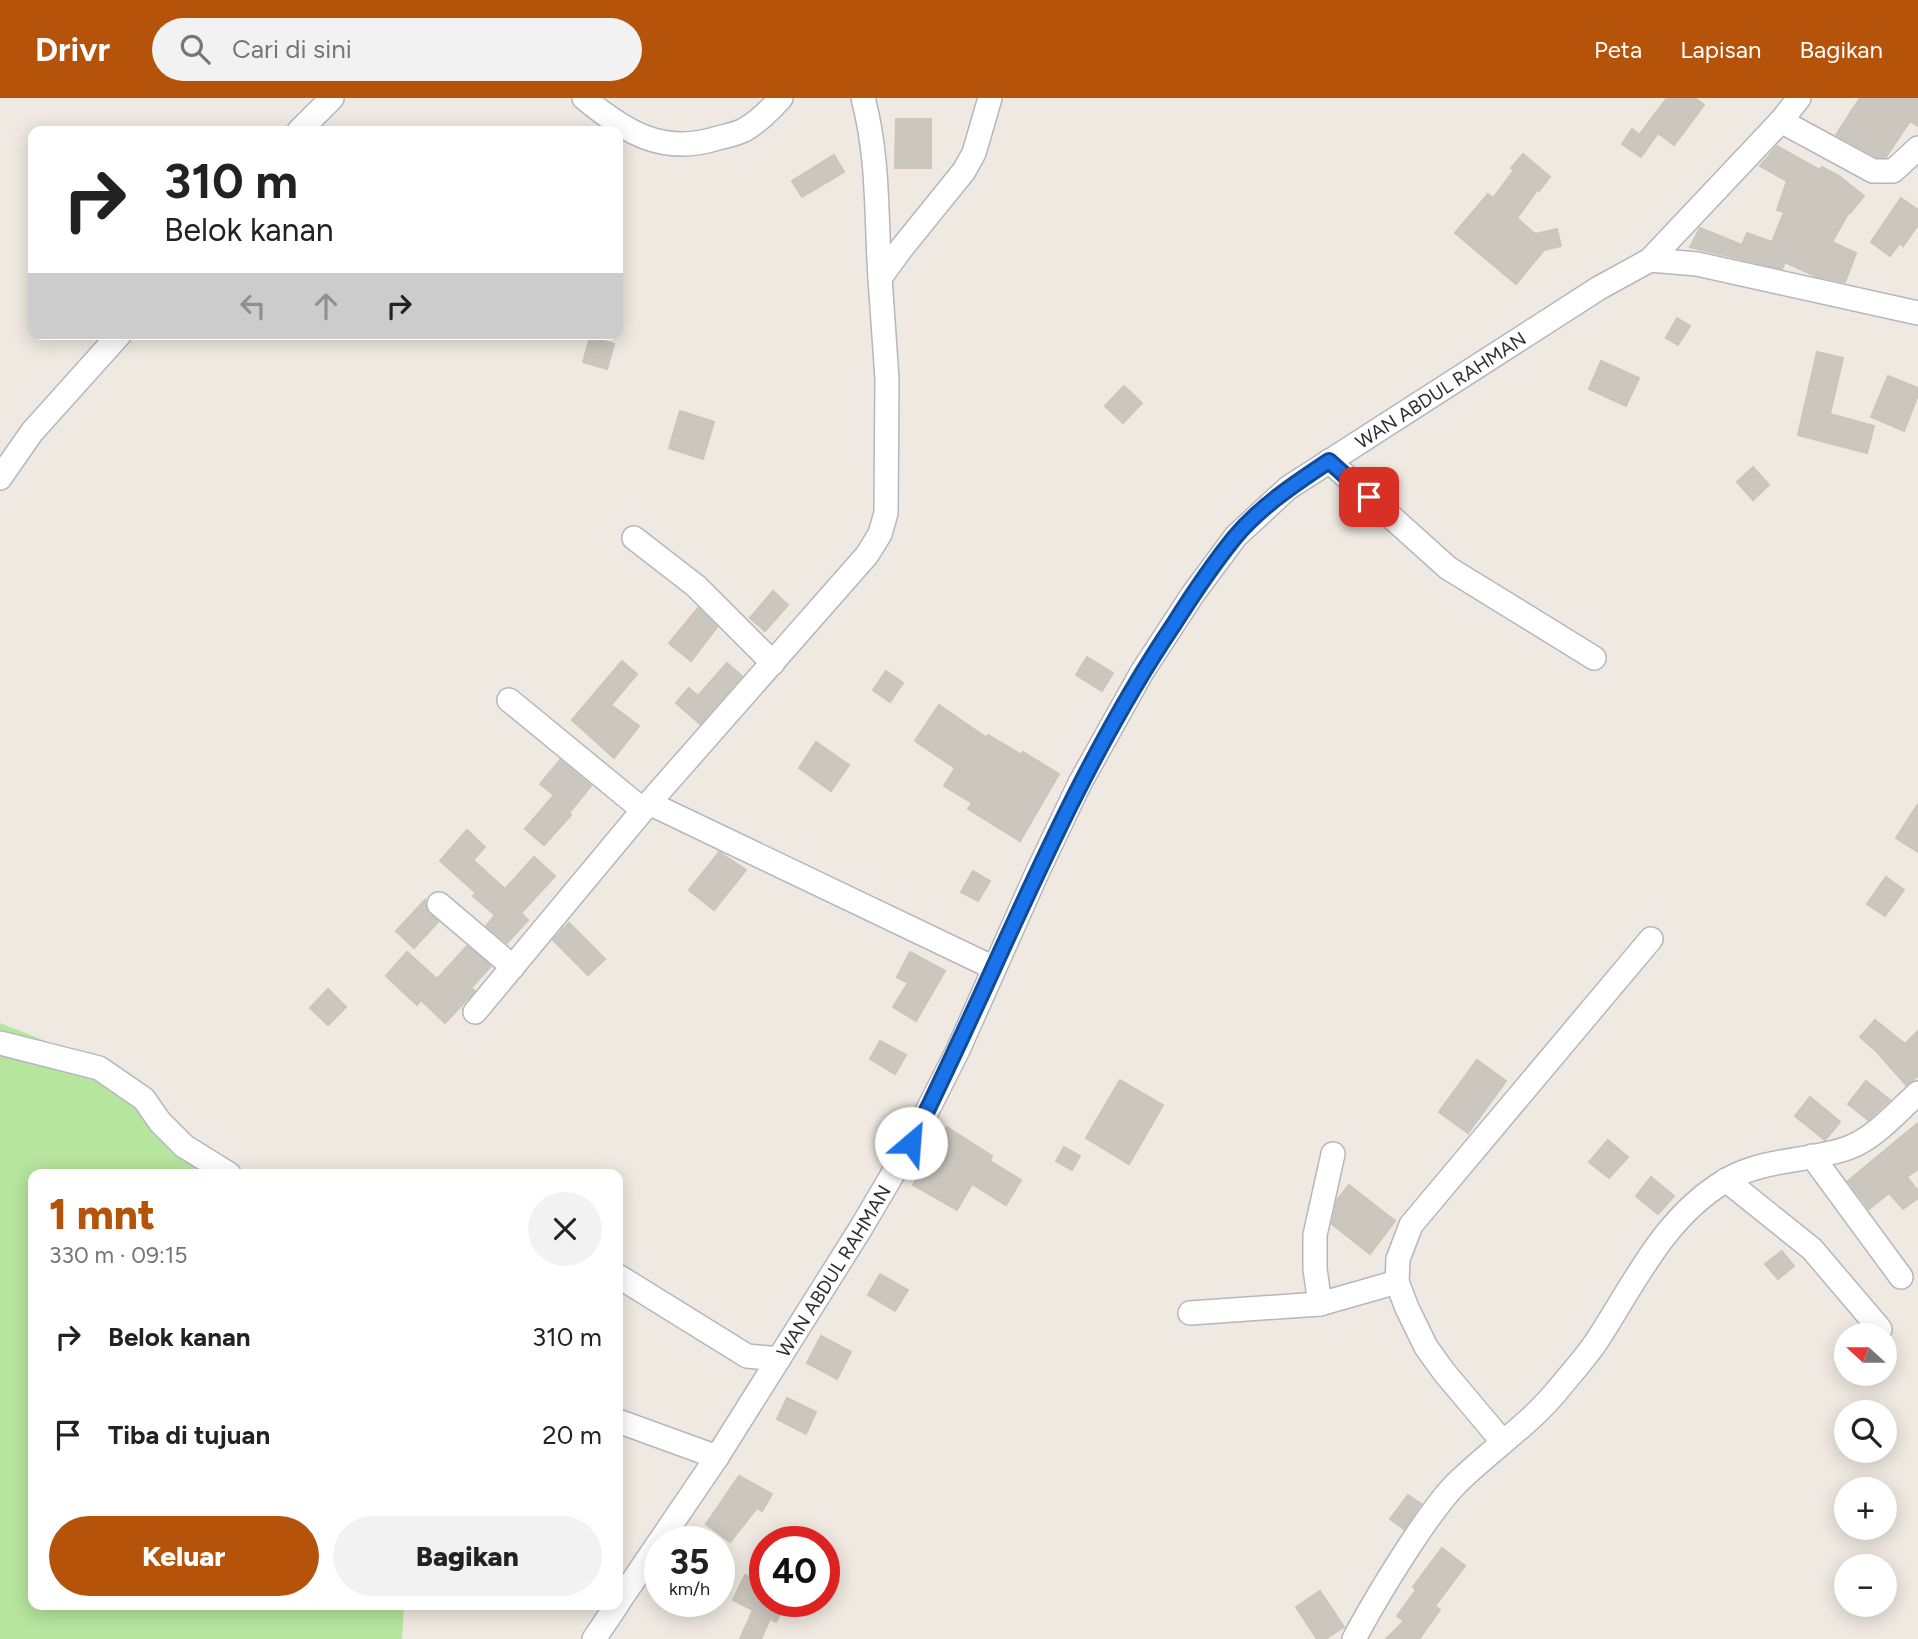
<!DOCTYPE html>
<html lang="id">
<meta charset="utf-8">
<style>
body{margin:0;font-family:Figtree,sans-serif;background:#f2f2f2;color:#222;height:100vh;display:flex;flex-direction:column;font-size:26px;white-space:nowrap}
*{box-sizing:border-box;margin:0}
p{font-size:23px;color:#767676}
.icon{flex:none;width:38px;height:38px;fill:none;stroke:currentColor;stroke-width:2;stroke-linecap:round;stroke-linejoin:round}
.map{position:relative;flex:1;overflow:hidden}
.details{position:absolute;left:28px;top:1071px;width:595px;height:441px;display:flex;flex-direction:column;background:#fff;border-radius:14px;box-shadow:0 4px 18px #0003}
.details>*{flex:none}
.banner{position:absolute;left:28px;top:28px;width:595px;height:214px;border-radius:14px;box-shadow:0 4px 18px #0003;background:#fff;color:#222;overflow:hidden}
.needle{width:46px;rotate:291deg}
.buttons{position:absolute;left:1834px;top:1225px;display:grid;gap:14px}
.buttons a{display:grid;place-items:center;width:63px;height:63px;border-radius:50%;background:#fff;box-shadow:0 4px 18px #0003;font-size:35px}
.speed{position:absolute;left:644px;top:1428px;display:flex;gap:14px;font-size:35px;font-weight:700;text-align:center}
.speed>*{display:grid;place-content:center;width:91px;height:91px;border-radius:50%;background:#fff;box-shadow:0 4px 18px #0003;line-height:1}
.speed small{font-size:18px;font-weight:400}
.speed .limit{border:10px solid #d22;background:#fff;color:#111}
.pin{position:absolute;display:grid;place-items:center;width:60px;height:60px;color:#fff;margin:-30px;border-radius:14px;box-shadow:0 4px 10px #0006}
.me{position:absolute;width:77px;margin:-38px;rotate:27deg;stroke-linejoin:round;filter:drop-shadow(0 0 5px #0008)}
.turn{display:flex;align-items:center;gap:24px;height:147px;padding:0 21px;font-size:32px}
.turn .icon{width:91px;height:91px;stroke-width:2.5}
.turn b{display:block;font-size:49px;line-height:60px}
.lanes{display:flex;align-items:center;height:66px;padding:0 21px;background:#0003;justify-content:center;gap:35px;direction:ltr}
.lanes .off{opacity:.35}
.round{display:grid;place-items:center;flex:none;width:74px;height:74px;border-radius:37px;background:#f2f2f2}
.overview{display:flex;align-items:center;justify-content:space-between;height:119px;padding:0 21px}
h1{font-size:42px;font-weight:800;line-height:52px;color:#b45309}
.cta{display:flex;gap:14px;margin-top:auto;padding:14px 21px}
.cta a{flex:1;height:80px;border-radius:42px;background:#b45309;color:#fff;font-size:28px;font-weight:800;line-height:80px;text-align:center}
.cta a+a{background:#f2f2f2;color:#222}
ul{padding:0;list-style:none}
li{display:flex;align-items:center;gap:21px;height:98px;padding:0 21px}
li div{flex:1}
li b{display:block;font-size:26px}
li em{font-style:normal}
header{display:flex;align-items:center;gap:42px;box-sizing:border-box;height:98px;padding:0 35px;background:#b45309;color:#fff}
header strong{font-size:33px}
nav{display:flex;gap:38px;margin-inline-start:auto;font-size:24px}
.search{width:490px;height:63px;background:#f2f2f2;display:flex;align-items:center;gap:18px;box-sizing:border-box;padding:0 24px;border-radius:38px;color:#767676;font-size:26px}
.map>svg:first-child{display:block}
.green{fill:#b6e59e}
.building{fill:#cbc7bf;stroke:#cbc5ba;stroke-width:2}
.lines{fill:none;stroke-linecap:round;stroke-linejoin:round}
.minor-casing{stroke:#b4b7c1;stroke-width:26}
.minor{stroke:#fff;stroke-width:23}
.route-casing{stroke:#114b97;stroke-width:18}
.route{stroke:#1a73e8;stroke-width:12}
.labels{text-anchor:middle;stroke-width:5;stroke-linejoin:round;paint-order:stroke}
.street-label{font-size:19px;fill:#2e2e2e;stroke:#fff}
</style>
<header>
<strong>Drivr</strong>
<div class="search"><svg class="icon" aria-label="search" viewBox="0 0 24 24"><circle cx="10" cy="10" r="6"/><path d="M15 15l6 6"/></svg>Cari di sini</div>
<nav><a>Peta</a><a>Lapisan</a><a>Bagikan</a></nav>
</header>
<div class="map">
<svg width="1918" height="1541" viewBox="0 0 1918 1541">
<rect width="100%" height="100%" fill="#efe9e1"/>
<!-- green -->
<path class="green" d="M0 925 48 944 246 1076H33V1507H404L402 1541H0Z"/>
<!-- building -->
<path class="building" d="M1667 0H1695L1704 7 1674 47 1658 35 1641 59 1622 46 1632 31 1639 37Z
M1860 0H1918V28L1910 23 1886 59H1877L1836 37Z
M896 21H931V70H895Z
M1777 48 1820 72 1822 69 1839 78 1864 98 1850 115 1849 114 1832 144 1856 155 1845 184 1815 178 1785 164 1782 171 1690 149 1700 130 1742 147 1747 135 1772 144 1784 114 1777 112 1787 83 1760 68Z
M1523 56 1550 79 1539 93 1538 91 1517 120 1535 136 1557 131 1561 148 1544 152 1516 186 1455 135 1488 96 1493 100 1514 72 1511 70Z
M834 57 844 74 802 99 792 83Z
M1901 100 1918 112V127L1903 148 1900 145 1890 158 1871 144Z
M1677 220 1690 228 1678 247 1666 240Z
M590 239 614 246 607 271 583 264Z
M1817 254 1843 260 1830 316 1874 328 1867 355 1798 337Z
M1601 263 1639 280 1626 308 1589 291Z
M1888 278 1918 290V297L1904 333 1871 319Z
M1124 288 1142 305 1123 325 1105 308Z
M680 313 714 324 703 361 669 350Z
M1753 369 1769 387 1753 402 1737 384Z
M773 493 788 507 765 533 750 520Z
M698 510 717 529 691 563 669 545Z
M1087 559 1113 575 1102 593 1076 577Z
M622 563 637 576 611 607 639 628 614 660 572 622Z
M727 565 742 578 700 626 676 605 689 590 698 598Z
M886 573 903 585 890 604 873 592Z
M939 607 987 640 988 637 1022 657 1023 654 1059 676 1020 743 968 711 972 705 944 688 955 670 915 643Z
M816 644 849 667 831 693 799 670Z
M560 662 591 688 569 715 571 717 544 747 525 731 554 697 540 686Z
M1918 706V754L1896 740Z
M467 732 485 749 473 762 505 791 534 759 555 778 521 815 528 822 507 845 486 828 495 817 473 798 476 795 440 763Z
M719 754 746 772 714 812 689 792Z
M973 773 990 783 978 803 961 794Z
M1886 779 1904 792 1885 818 1867 806Z
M425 802 426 811 438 824 414 850 396 833Z
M569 825 605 861 588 877 553 842Z
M467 848 491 868 471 890 475 893 445 925 421 902 417 907 386 878 407 854 437 881Z
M910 854 945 873 916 923 893 909 908 885 897 879Z
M328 891 346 909 328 927 310 910Z
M1875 922 1905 946 1918 933V978L1906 987 1877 954 1860 939Z
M880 943 906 957 895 976 870 961Z
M1477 962 1506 983 1468 1035 1439 1014Z
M1120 982 1163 1007 1129 1066 1086 1040Z
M1866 983 1890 1002 1868 1022 1848 1006Z
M1810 999 1840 1024 1825 1042 1795 1018Z
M1918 1025V1071L1907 1079 1918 1093V1100L1903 1111 1889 1095 1869 1111 1848 1083Z
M947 1029 992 1058 990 1063 1021 1082 1006 1107 972 1086 957 1112 913 1087Z
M1608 1042 1628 1059 1609 1080 1589 1064Z
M1064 1049 1080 1058 1072 1072 1056 1063Z
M1651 1079 1674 1098 1658 1116 1636 1098Z
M1349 1087 1395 1123 1370 1156 1332 1126 1337 1102Z
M1782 1153 1794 1168 1778 1181 1765 1166Z
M880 1176 908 1192 895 1213 868 1197Z
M821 1238 851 1254 837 1281 807 1265Z
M787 1300 816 1314 806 1336 777 1321Z
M739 1378 772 1396 762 1413 757 1410 730 1444 706 1426Z
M1408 1397 1421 1406 1404 1431 1390 1421Z
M1442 1450 1465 1468 1435 1508 1440 1512 1419 1541H1386L1404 1523 1397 1518 1416 1492 1413 1489Z
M745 1477 765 1487V1503H787L776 1524 770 1521 761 1541H740L753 1512 733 1502Z
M1320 1493 1344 1529 1325 1541H1317L1296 1509Z"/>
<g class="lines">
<defs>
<g id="minor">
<path d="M584 0C625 34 663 58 718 40 726 38 736 36 744 32 757 25 771 11 781 0"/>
<path d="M863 0C879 59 876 120 880 180"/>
<path d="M1781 23 1873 73H1893L1918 50"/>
<path d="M299 33 332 0"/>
<path d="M1650 162 1781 23 1799 0"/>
<path d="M1329 363 1448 470 1594 560"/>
<path d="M0 380 32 334 120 236"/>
<path d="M634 440 696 488 773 565"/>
<path d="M509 602 643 712 649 705 994 870"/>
<path d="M649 705 867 457 880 436 886 415 887 281 880 180 901 151 964 73 974 55 990 0"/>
<path d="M439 806 513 869"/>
<path d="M475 914 643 712"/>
<path d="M0 945 99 970 144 1001 160 1024 184 1048 229 1076"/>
<path d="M1812 1058 1901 1179"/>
<path d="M1726 1082 1812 1151 1880 1231"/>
<path d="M618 1178 747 1258 779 1261"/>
<path d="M1320 1206 1315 1171V1137L1333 1056"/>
<path d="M1190 1215 1320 1206 1397 1184"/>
<path d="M618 1323 717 1359"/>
<path d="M1502 1343 1444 1274 1426 1249 1407 1210 1397 1184 1398 1161 1411 1127 1651 841"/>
<path id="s1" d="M618 1505 717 1359 861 1130 911 1045 958 952 1037 775 1080 685 1142 574 1193 496 1236 438 1288 390 1599 190 1650 162 1697 166 1918 215"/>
<path d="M594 1541 617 1507"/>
<path d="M1354 1541C1372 1507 1393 1473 1414 1441 1427 1422 1440 1402 1456 1386 1490 1352 1531 1326 1561 1288 1574 1272 1589 1256 1600 1238 1636 1182 1665 1119 1725 1083 1763 1060 1808 1064 1848 1050 1875 1040 1897 1014 1918 995"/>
</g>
</defs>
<!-- minor casing -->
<use href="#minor" class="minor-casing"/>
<!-- minor -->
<use href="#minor" class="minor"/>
</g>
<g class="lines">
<defs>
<path id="route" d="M911 1045C998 872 1065 688 1174 526 1193 496 1213 466 1235 439 1261 408 1296 385 1329 363L1369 399"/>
</defs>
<!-- route casing -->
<use href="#route" class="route-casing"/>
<!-- route -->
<use href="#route" class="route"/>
</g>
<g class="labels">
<!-- street labels -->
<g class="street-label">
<text dy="7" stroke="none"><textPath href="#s1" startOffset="1488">WAN ABDUL RAHMAN</textPath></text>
<text dy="7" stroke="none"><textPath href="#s1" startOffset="396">WAN ABDUL RAHMAN</textPath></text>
</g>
</g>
</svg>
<div class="buttons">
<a><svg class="needle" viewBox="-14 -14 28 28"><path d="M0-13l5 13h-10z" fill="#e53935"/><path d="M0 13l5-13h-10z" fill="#767676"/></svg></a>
<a><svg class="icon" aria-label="search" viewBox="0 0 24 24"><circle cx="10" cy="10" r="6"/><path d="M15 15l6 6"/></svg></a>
<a>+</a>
<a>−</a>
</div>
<div class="speed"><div>35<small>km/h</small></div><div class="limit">40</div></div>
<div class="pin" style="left:1369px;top:399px;background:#d93025"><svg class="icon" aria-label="arrive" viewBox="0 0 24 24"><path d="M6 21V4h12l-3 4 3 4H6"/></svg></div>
<svg class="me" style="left:911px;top:1045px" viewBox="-20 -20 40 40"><circle r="19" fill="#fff"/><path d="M0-13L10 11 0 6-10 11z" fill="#1a73e8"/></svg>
<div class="banner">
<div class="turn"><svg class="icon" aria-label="right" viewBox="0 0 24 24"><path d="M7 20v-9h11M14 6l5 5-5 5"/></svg><div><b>310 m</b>Belok kanan</div></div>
<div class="lanes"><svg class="icon off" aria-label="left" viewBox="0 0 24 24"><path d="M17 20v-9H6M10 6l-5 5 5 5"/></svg><svg class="icon off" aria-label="ahead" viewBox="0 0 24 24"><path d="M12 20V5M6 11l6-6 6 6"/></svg><svg class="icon" aria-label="right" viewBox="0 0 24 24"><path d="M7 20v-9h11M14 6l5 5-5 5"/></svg></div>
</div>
<section class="details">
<div class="overview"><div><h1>1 mnt</h1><p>330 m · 09:15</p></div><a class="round"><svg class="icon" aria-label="close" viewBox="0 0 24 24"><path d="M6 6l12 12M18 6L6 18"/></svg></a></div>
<ul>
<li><svg class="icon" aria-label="right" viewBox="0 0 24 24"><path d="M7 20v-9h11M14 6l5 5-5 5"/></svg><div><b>Belok kanan</b></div><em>310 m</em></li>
<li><svg class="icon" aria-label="arrive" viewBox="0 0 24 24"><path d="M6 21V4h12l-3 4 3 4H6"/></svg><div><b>Tiba di tujuan</b></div><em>20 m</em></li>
</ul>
<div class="cta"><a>Keluar</a><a>Bagikan</a></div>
</section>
</div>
